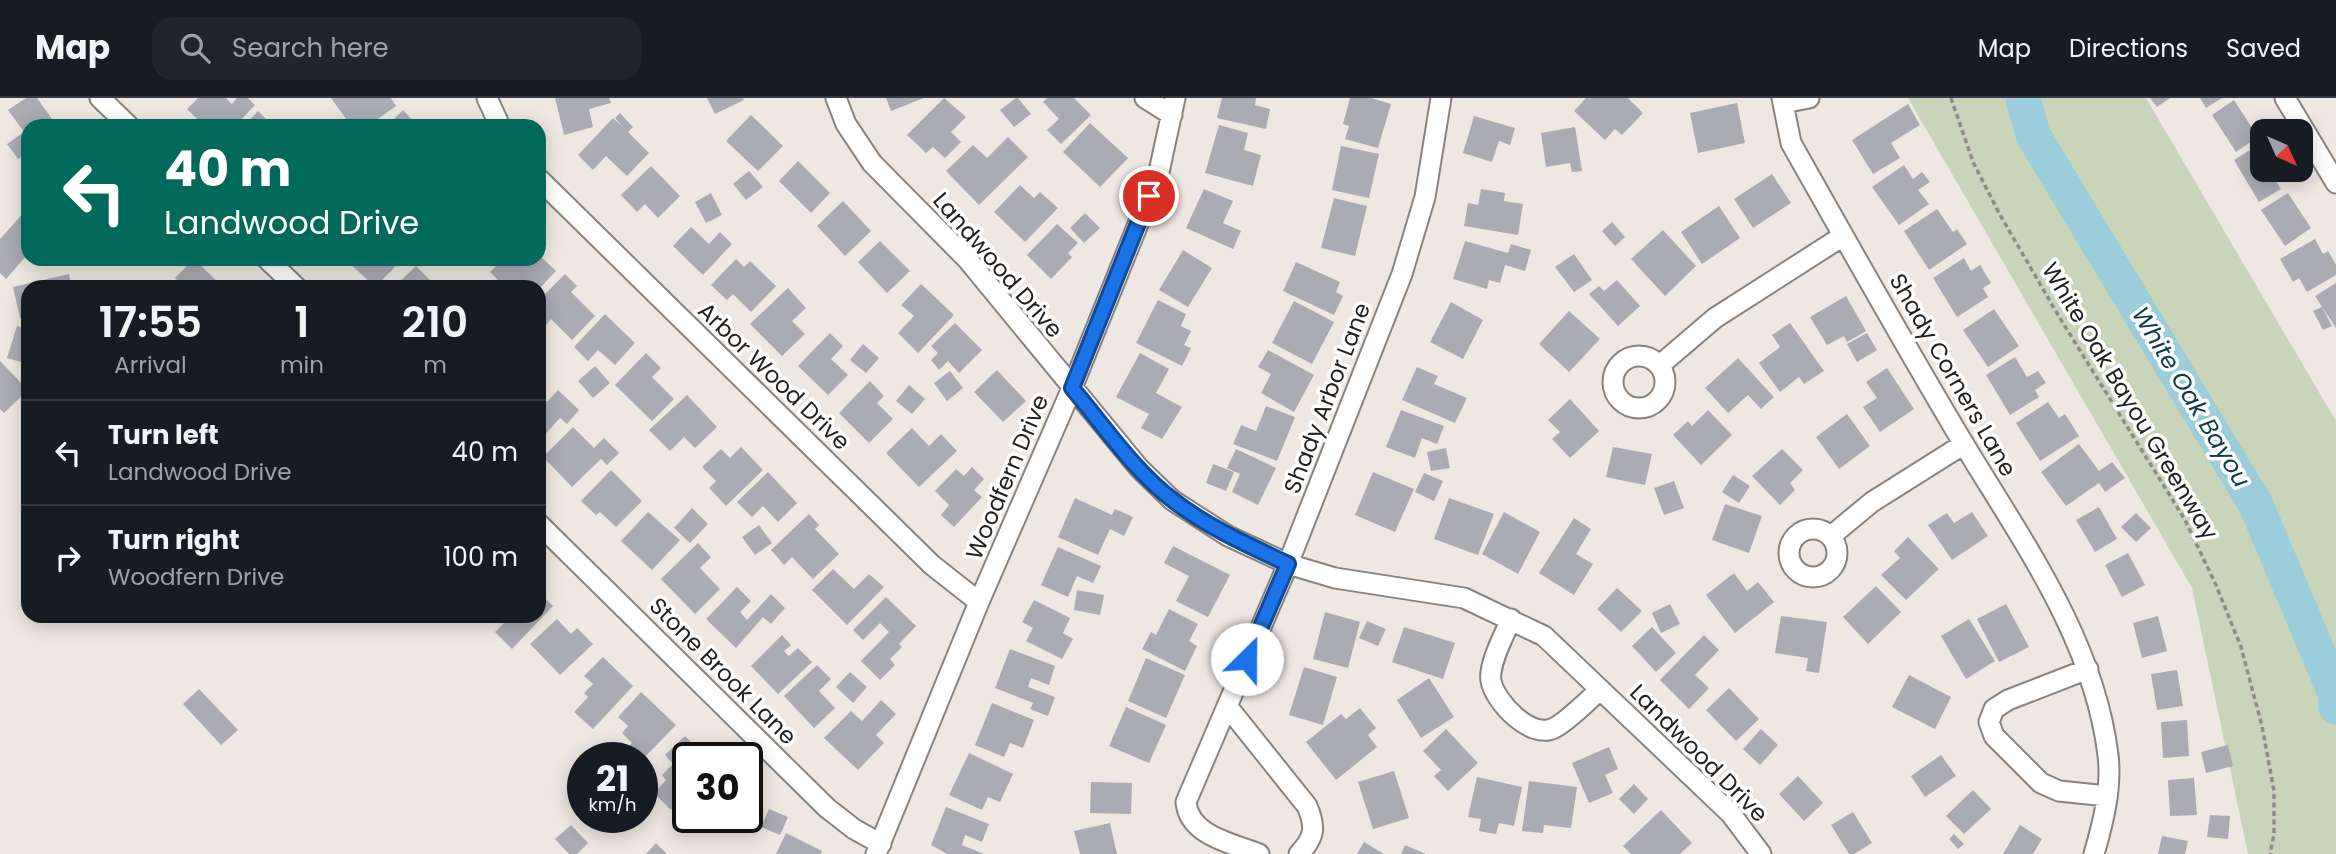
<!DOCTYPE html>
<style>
body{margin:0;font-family:Poppins,sans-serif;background:#20242c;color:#f1f3f6;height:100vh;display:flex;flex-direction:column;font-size:26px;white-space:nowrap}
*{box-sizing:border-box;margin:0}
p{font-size:23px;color:#9ea1a6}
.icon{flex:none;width:38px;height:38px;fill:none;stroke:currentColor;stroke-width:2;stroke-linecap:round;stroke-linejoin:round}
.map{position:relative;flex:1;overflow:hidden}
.details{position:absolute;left:21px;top:182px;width:525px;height:343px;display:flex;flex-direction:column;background:#171b24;border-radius:21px;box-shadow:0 4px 18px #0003}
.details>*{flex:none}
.top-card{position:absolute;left:21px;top:21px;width:525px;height:147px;border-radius:21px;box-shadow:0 4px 18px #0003;background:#00695c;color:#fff;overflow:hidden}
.needle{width:46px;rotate:135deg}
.buttons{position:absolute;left:2250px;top:21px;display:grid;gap:14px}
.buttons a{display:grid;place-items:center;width:63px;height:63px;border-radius:14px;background:#171b24;box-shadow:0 4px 18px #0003;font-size:35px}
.speed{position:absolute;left:567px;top:644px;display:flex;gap:14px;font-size:35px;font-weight:700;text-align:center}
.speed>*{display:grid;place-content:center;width:91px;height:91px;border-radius:50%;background:#171b24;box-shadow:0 4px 18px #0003;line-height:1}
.speed small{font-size:18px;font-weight:400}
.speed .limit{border:4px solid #111;border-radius:10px;background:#fff;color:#111}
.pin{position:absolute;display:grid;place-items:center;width:60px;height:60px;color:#fff;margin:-30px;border:4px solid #fff;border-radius:50%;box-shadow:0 2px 7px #0007}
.me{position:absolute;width:77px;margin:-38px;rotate:23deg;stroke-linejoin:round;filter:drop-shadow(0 0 5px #0008)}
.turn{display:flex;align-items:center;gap:24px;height:147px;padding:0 28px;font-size:32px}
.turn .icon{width:91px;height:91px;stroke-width:2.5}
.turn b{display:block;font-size:49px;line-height:60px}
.eta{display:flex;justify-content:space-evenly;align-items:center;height:119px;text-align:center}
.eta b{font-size:42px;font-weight:600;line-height:49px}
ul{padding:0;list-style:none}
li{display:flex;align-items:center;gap:21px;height:105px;padding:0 28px;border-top:2px solid #363941}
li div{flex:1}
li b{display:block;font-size:26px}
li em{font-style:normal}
header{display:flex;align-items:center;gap:42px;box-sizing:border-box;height:98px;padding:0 35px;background:#171b24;border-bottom:2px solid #363941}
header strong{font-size:33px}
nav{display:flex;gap:38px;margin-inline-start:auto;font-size:24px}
.search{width:490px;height:63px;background:#20242c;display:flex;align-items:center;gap:18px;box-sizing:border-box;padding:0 24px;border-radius:21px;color:#9ea1a6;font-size:26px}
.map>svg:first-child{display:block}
.green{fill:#c9d5b9}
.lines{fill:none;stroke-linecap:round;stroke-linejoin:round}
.river{stroke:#9bcdda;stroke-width:35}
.building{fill:#abacb3}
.minor-casing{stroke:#89837e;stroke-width:23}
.path{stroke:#8f8a87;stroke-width:3.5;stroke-dasharray:5 3.5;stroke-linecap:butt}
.minor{stroke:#fff;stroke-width:19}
.route-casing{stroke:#114b97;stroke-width:18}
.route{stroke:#1a73e8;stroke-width:12}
.labels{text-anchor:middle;stroke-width:7;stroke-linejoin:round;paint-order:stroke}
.street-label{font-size:23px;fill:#23211f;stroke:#fff}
.water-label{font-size:24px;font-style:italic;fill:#0f3d47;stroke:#fff}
</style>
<header>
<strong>Map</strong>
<div class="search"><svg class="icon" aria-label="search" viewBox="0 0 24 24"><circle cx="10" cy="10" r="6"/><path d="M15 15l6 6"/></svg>Search here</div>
<nav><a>Map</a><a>Directions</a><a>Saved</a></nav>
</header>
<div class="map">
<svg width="2336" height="756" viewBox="0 0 2336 756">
<rect width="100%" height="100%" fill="#eee7e2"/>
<!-- green -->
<path class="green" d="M1908 0H2146L2336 323V756H2248L2192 490Z"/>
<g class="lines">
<!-- river -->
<path class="river" d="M2023 0 2033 37 2256 407 2335 595 2336 609"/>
</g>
<!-- building -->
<path class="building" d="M26 0H37L57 28H28V54L18 61 7 46 24 34 8 12Z
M198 0H226L232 6 237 0H248L255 7 235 28H204L187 11Z
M331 0H391L396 8 368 28H351Z
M555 0H609L611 5 589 11 593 29 564 37Z
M707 0H743L744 2 715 16Z
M886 0H924L891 13Z
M944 0 966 19 951 34 961 44 945 60 933 49 926 55 907 37Z
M1016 0H1018L1031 16 1014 29 1000 12Z
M1047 0H1074L1091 17 1061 46 1047 32 1059 21 1043 4Z
M1222 0H1256L1255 7 1270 11 1266 31 1217 20Z
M1350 0H1371L1391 6 1378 50 1345 41 1349 28 1343 26Z
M1586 0H1628L1643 15 1622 37 1615 31 1605 42 1574 13Z
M2150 0H2170L2157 9Z
M2200 0H2222L2206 10Z
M2234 2 2258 39 2236 54 2212 17Z
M1737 5 1745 45 1698 55 1690 15Z
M1908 6 1920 27 1891 45 1900 60 1873 76 1852 42Z
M403 12 418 28H387Z
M258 13 273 28H244Z
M620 15 633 29 628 34 649 55 627 78 606 58 593 72 578 57 613 20 623 29 615 20Z
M751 17 783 48 758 73 726 43Z
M1474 18 1515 30 1510 47 1499 43 1492 64 1463 55Z
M1090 25 1128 60 1100 89 1063 54Z
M1219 27 1248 35 1244 52 1261 57 1253 88 1205 75Z
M1575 29 1582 73 1572 74 1570 65 1546 69 1541 35Z
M1008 39 1028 59 979 107 946 73 973 47 987 60Z
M2263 44V72H2269L2281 91 2259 104 2234 62Z
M1341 48 1379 56 1369 100 1332 92Z
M798 63 830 95 811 115 779 83Z
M1904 67 1913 81 1922 74 1930 84 1918 92 1929 106 1899 127 1872 89Z
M651 68 680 98 658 120 645 106 637 114 621 97Z
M749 73 763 89 746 102 733 86Z
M1772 76 1791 105 1753 130 1734 101Z
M1020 87 1034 100 1040 94 1058 110 1025 144 994 114Z
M1204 91 1233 103 1223 125 1241 133 1233 151 1186 130Z
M1481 91 1505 95 1504 103 1523 106 1518 137 1464 128 1468 105 1478 107Z
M711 95 722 117 706 125 695 104Z
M2288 95 2311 130 2285 148 2261 112Z
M1334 100 1367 108 1355 158 1321 150Z
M843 103 871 133 845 158 817 128Z
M1719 108 1740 140 1702 166 1681 134Z
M1937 111 1953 134 1957 131 1967 146 1929 172 1904 133Z
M26 112 28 156 6 181 0 175V141Z
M1085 115 1100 130 1084 145 1070 130Z
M1612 124 1625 139 1615 148 1602 133Z
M1057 126 1078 145 1068 155 1072 159 1051 181 1027 157Z
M691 129 709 146 720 134 732 146 703 177 673 148Z
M1663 132 1696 168 1665 198 1631 161Z
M2315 141 2323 156 2328 153 2336 167V177L2307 194 2299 180 2293 184 2280 161Z
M880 143 910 173 887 195 858 164Z
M1465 143 1508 155 1511 146 1531 152 1525 173 1505 167 1500 185 1489 182 1487 191 1453 181Z
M1183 152 1212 170 1188 209 1159 192Z
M1574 156 1592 182 1574 194 1555 169Z
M539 157 556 173 539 191V189H505L490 174 503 161H539Z
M1964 160 1971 173 1980 167 1991 185 1983 190 1988 199 1957 219 1933 180Z
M194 161 223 189H184L175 180Z
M345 161H387L395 169 375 189Z
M736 161 744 169 750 163 776 188 751 214 733 196 727 202 711 187Z
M1296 164 1340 184 1336 194 1343 198 1334 217 1283 193Z
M416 168 430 182 422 189H394Z
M69 176 72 189H28V218L20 220 13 189Z
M565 176 577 188 571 194 595 218 572 242 551 221 546 227 539 221V202Z
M1617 182 1640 208 1618 228 1589 196 1599 188 1604 193Z
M2336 185V230L2315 198Z
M921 186 954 217 918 255 898 235 914 218 901 207Z
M788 190 806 210 792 223 805 236 782 258 750 226Z
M1846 198 1866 233 1847 244 1844 238 1827 247 1810 219Z
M1158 202 1186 216 1181 228 1191 233 1184 247 1191 250 1182 268 1136 245Z
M1294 203 1334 224 1312 266 1272 245Z
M1451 204 1483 222 1463 261 1430 244Z
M2322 209 2332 228 2323 232 2313 213Z
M1994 211 2019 248 1988 269 1963 232Z
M1569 213 1600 241 1569 274 1539 246Z
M605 216 635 245 615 267 598 252 588 263 574 249Z
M955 225 982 252 959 275 948 263 939 272 931 262 938 255 931 248Z
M1790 225 1824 273 1804 286 1799 279 1780 294 1759 265 1780 249 1772 237Z
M17 228 28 231V266L7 260Z
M830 235 843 248 831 261 848 277 828 297 798 268Z
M1867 235 1877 252 1857 264 1847 246Z
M863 246 879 260 866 275 850 262Z
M1268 252 1314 277 1294 314 1261 295 1271 276 1258 269Z
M646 255 661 270 652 279 674 301 652 323 615 287Z
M1140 255 1169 271 1156 295 1182 309 1162 341 1141 330 1149 316 1116 299Z
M2015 259 2027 279 2038 273 2046 285 2035 292 2039 299 2010 317 1986 277Z
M1738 260 1774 299 1761 311 1748 297 1728 315 1705 290Z
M0 263 28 292 4 315 0 311Z
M595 268 610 285 593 300 578 283Z
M1417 269 1438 278 1434 286 1467 300 1455 325 1402 302Z
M1887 270 1914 311 1880 334 1863 309 1877 300 1866 284Z
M997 272 1026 303 1003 324 974 294Z
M950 273 963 290 947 303 934 285Z
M870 283 884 298 877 305 893 321 869 345 839 315Z
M909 287 925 301 912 316 896 303Z
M558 292 579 312 567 326 560 320 539 343V296L547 304Z
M687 297 717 329 695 350 684 339 670 353 649 332Z
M1570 301 1599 333 1570 360 1552 341 1560 334 1548 322Z
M2048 304 2059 320 2065 316 2079 338 2040 363 2016 325Z
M1266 308 1295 319 1277 363 1233 346 1241 327 1256 333Z
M1401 312 1444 328 1437 346 1422 340 1415 360 1386 349Z
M1708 312 1732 337 1701 367 1673 337 1688 323 1692 328Z
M1847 316 1870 348 1839 371 1816 339Z
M573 329 594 350 604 340 619 355 607 367 601 361 572 389 543 359Z
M912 330 929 348 941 336 957 353 919 389 886 355Z
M2079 346 2099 373 2112 364 2125 380 2105 394 2099 385 2066 408 2041 374Z
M741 349 763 372 726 408 709 390 716 383 702 369 721 351 730 360Z
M1613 349 1652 356 1645 387 1606 379Z
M1446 350 1450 370 1431 373 1427 354Z
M1236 351 1276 370 1258 407 1232 394 1240 376 1227 370Z
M1782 351 1803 372 1790 385 1795 392 1780 407 1752 378Z
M1213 366 1234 374 1226 393 1206 385Z
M972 369 984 381 974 392 982 399 954 429 941 417 949 407 935 393 956 371 964 378Z
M611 372 642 403 616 429 600 414 596 417 581 403Z
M768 374 797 405 778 424 763 408 752 419 737 404Z
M1373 374 1414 391 1395 434 1355 417Z
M1424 375 1443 383 1434 403 1415 394Z
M1733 377 1750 388 1739 405 1722 394Z
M1674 383 1684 410 1664 417 1654 390Z
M1075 400 1112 417 1115 411 1133 419 1124 438 1110 431 1098 457 1058 439Z
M1449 400 1494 416 1478 457 1434 441Z
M1725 406 1762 418 1749 455 1712 442Z
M2099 409 2117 441 2095 454 2076 422Z
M692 410 708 426 690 445 674 430Z
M648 414 680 442 652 472 621 443Z
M1504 414 1540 434 1518 476 1482 456Z
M1972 414 1988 438 1952 462 1928 427 1947 415 1954 425Z
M2136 415 2151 430 2136 444 2121 429Z
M809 416 819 427 815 431 839 456 813 481 792 459 784 467 771 452Z
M1574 420 1591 431 1576 456 1593 466 1574 497 1539 475Z
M759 427 772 445 755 457 742 439Z
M1908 439 1939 471 1906 502 1881 477 1900 460 1894 453Z
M698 445 711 459 700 470 720 491 695 516 661 481Z
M1173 448 1230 477 1208 519 1176 503 1189 478 1164 465Z
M1058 449 1101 468 1093 485 1077 478 1068 499 1041 487Z
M2128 455 2145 487 2122 499 2105 467Z
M833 471 854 491 869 476 884 489 847 527 812 492Z
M1734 475 1747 493 1758 484 1774 504 1735 535 1706 497Z
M1876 488 1901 514 1868 546 1843 519Z
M737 489 751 503 740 514 747 522 771 496 785 510 771 526 763 519 736 550 706 521Z
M1617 490 1642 513 1621 534 1597 511Z
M1077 492 1104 497 1100 517 1074 512Z
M539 495 553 508 512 551 495 534 511 518H539Z
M886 499 916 528 899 546 902 549 890 561 895 567 880 582 861 563 889 534 880 525 863 542 853 532Z
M1034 502 1070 520 1063 535 1073 541 1062 561 1026 543 1033 530 1022 524Z
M1670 506 1680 526 1661 535 1652 515Z
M2006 506 2029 549 1999 564 1977 521Z
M1169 511 1198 526 1189 543 1197 548 1185 573 1142 551 1151 534 1156 537Z
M1325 514 1360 524 1348 570 1313 561Z
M1781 518 1827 524 1819 575 1806 573 1808 560 1775 555Z
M2158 518 2167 553 2142 560 2133 525Z
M557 521 571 536 577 530 593 546 560 577 530 546Z
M1969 521 1995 563 1966 581 1941 538Z
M1367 523 1386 531 1378 548 1359 540Z
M1404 529 1455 545 1443 581 1392 564Z
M1652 529 1676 555 1656 574 1632 548Z
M782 537 791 547 784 553 789 558 798 550 812 564 778 596 751 568Z
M1704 537 1719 552 1695 577 1709 590 1689 611 1660 582Z
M1010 551 1055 568 1049 587 1031 580 1028 589 1055 599 1048 618 1030 611 1033 605 995 590Z
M603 559 633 588 593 631 574 614 588 599 584 595 593 586 584 578Z
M1146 560 1185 577 1166 620 1128 603Z
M817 567 831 581 819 593 835 610 814 630 784 598Z
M1304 569 1337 579 1323 627 1289 617Z
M2177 572 2183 608 2157 612 2151 576Z
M850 574 867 589 853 605 836 589Z
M1909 577 1951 599 1935 631 1892 609Z
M1429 580 1454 619 1421 640 1397 602Z
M1729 590 1759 621 1736 643 1706 612Z
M199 591 238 632 221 647 183 606Z
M641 594 676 627 642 662V660H636L626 651 632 645 622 635 628 628 618 619Z
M881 602 896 616 876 637 884 645 858 672 824 640 851 613 862 623Z
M992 605 1034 622 1023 650 1010 645 1004 659 975 647Z
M1126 609 1166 627 1149 665 1109 648Z
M1360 610 1376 630 1368 637 1377 649 1336 682 1306 644 1341 616 1346 621Z
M2187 622 2189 658 2163 660 2161 624Z
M1446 631 1478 665 1448 693 1434 678 1441 672 1423 653Z
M1761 631 1778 647 1760 667 1743 651Z
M685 638 707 660H688V695L671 712 654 695 666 682 662 677 673 666 665 657Z
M2228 647 2233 668 2206 675 2201 654Z
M1609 649 1618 671 1605 677 1613 695 1589 705 1572 665Z
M969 655 1013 676 1000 704 988 699 982 712 949 697Z
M1941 657 1956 678 1925 699 1911 678Z
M1394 673 1409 720 1373 731 1358 684Z
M1798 678 1823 705 1804 723 1779 696Z
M1477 679 1522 689 1514 728 1499 725 1496 736 1479 733 1481 721 1468 719Z
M2194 680 2197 717 2170 718 2168 682Z
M1529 683 1577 689 1571 730 1544 727 1543 735 1522 733Z
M1091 684 1132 685 1131 716 1090 715Z
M1634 686 1648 701 1634 716 1619 701Z
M1973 692 1991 711 1964 736 1946 718Z
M946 709 989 726 982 744 965 737 962 747 984 756H947L931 747Z
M769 711 788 719 780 737 761 729Z
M1661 712 1692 745 1680 756H1631L1623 748Z
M1853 714 1872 745 1854 756H1849L1831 727Z
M2210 717 2230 718 2228 741 2207 739Z
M706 719H733L720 733Z
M1110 725 1117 756H1080L1074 733Z
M571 727 588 745 577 756H569L555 741Z
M2020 727 2042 741 2033 756H2003Z
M786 735 822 753 821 756H776Z
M1954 736 1964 746 1958 751 1949 741Z
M2162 738 2188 743 2185 756H2158Z
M1364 744 1384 756H1357Z
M656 745 667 756H646Z
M1405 747 1426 756H1401Z"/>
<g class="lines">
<defs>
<path id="minor" d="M100 0 129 28
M487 0 500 28
M836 0 846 26 872 65 967 161 1139 370 1172 402 1228 438 1288 466 1335 480 1464 500 1544 538 1731 716 1761 756
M1145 0 1172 17
M1782 0 1791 45C1848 146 1905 248 1965 348 2023 444 2094 542 2108 657 2112 690 2103 725 2094 756
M2285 0 2336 85
M1783 5 1809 0
M539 81 932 467 979 504
M267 161 296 189
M1613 284a26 26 0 1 1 52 0a26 26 0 1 1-52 0Z
M1660 267 1715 220 1843 138
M539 426 827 710 854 731 881 746
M1789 455a24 24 0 1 1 48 0a24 24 0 1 1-48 0Z
M1831 438 1872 404 1964 346
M1511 521C1505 536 1488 566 1491 583 1495 604 1531 642 1554 630 1567 624 1588 602 1600 592
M2088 571 2008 602 1994 611 1989 624 1994 638 2041 685 2059 693 2107 698
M1227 608 1307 708C1316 729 1315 739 1299 756
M876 756 979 504 1072 290 1159 74 1175 0
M1259 756C1232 745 1189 738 1186 704L1288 466 1402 176 1425 99 1441 0"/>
</defs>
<!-- minor casing -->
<use href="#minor" class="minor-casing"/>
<!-- path -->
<path class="path" d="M1951 0 1973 64 1999 115 2058 217 2185 422 2216 487 2241 549 2262 628 2274 693V736L2270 756"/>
<!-- minor -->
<use href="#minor" class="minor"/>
</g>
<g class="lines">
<defs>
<path id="route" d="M1149 98 1072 290C1104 328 1134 373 1174 403 1209 430 1248 447 1288 466L1247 561"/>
</defs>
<!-- route casing -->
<use href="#route" class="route-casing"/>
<!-- route -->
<use href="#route" class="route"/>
</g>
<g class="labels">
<!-- street labels -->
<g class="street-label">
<text transform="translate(998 167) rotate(49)" y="8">Landwood Drive</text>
<text transform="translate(1953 277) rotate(60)" y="8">Shady Corners Lane</text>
<text transform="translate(774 278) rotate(44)" y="8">Arbor Wood Drive</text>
<text transform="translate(1327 300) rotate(-69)" y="8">Shady Arbor Lane</text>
<text transform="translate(2130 303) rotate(59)" y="8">White Oak Bayou Greenway</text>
<text transform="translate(1007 379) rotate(-67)" y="8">Woodfern Drive</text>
<text transform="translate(723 573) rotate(45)" y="8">Stone Brook Lane</text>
<text transform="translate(1699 655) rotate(45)" y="8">Landwood Drive</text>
</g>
<!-- water labels -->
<g class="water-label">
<text transform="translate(2191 299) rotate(59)" y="8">White Oak Bayou</text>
</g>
</g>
</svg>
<div class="buttons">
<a><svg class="needle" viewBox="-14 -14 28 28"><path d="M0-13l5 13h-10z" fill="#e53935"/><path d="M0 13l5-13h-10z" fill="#9ea1a6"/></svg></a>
</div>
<div class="speed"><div>21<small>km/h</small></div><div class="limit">30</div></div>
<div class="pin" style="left:1149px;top:98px;background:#d93025"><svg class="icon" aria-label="arrive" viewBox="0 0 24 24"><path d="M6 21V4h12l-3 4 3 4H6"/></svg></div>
<svg class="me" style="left:1247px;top:561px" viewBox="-20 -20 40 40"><circle r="19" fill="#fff"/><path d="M0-13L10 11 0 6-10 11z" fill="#1a73e8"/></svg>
<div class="top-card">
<div class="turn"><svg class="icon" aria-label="left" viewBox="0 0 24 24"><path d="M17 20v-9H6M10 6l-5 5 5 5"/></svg><div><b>40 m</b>Landwood Drive</div></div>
</div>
<section class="details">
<div class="eta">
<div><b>17:55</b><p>Arrival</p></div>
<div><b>1</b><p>min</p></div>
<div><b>210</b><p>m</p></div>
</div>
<ul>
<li><svg class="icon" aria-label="left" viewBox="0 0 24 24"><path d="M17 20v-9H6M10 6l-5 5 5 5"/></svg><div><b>Turn left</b><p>Landwood Drive</p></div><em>40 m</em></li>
<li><svg class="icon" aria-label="right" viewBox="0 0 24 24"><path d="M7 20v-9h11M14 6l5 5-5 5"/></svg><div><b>Turn right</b><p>Woodfern Drive</p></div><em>100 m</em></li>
</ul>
</section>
</div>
